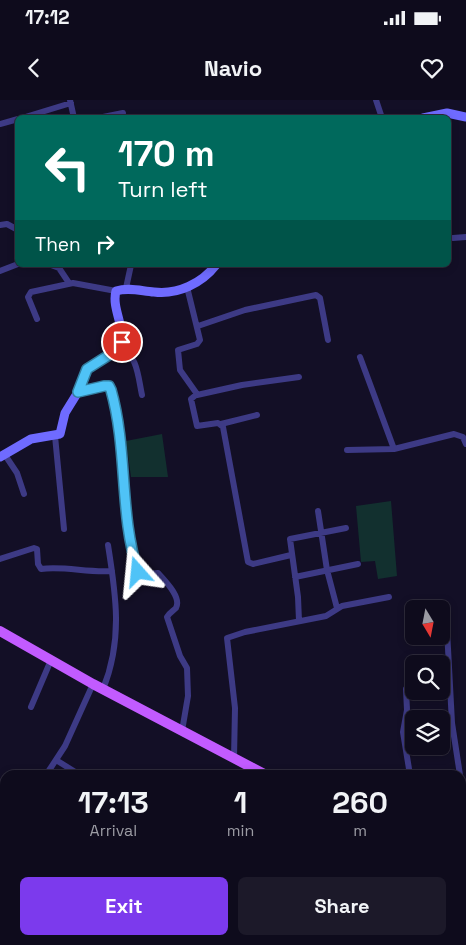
<!DOCTYPE html>
<style>
body{margin:0;font-family:"Space Grotesk",sans-serif;background:#1c1929;color:#f1f3f6;height:100vh;display:flex;flex-direction:column;font-size:19px;white-space:nowrap}
*{box-sizing:border-box;margin:0}
p{font-size:16px;color:#9b9ba3}
.icon{flex:none;width:28px;height:28px;fill:none;stroke:currentColor;stroke-width:2;stroke-linecap:round;stroke-linejoin:round}
.map{position:relative;flex:1;overflow:hidden}
.side{position:absolute;left:0px;top:670px;width:466px;height:175px;display:flex;flex-direction:column;background:#0e0b1c;border-radius:15px 15px 0 0;box-shadow:0 2px 8px #0003,0 0 0 1px #2e2b3b}
.side>*{flex:none}
.guide{position:absolute;left:15px;top:15px;width:436px;height:152px;border-radius:8px;box-shadow:0 2px 8px #0003,0 0 0 1px #2e2b3b;background:#00695c;color:#fff;overflow:hidden}
.needle{width:32px;rotate:170deg}
.controls{position:absolute;left:405px;top:500px;display:grid;gap:10px}
.controls a{display:grid;place-items:center;width:45px;height:45px;border-radius:8px;background:#0e0b1c;box-shadow:0 2px 8px #0003,0 0 0 1px #2e2b3b;font-size:25px}
.pin{position:absolute;display:grid;place-items:center;width:42px;height:42px;color:#fff;margin:-21px;border:2px solid #fff;border-radius:50%;box-shadow:0 1px 5px #0007}
.me{position:absolute;width:55px;margin:-28px;rotate:342deg;stroke-linejoin:round;filter:drop-shadow(0 0 4px #0008)}
.turn{display:flex;align-items:center;gap:18px;height:105px;padding:0 20px;font-size:22px}
.turn .icon{width:65px;height:65px;stroke-width:2.5}
.turn b{display:block;font-size:35px;line-height:42px}
.then{display:flex;align-items:center;height:48px;padding:0 20px;background:#0003;gap:10px;font-size:19px}
.eta{display:flex;justify-content:space-evenly;align-items:center;height:85px;text-align:center}
.eta b{font-size:30px;font-weight:800;line-height:35px}
.cta{display:flex;gap:10px;margin-top:auto;padding:10px 20px}
.cta a{flex:1;height:58px;border-radius:8px;background:#7c3aed;color:#fff;font-size:20px;font-weight:800;line-height:58px;text-align:center}
.cta a+a{background:#1c1929;color:#f1f3f6}
.status{display:flex;justify-content:space-between;align-items:center;height:35px;padding:0 25px;background:#0e0b1c;direction:ltr}
.status svg{height:14px;fill:currentColor}
header{display:flex;justify-content:space-between;align-items:center;height:65px;padding:0 20px;background:#0e0b1c;font-size:22px;font-weight:800}
.map>svg:first-child{display:block}
.green{fill:#12302f}
.lines{fill:none;stroke-linecap:round;stroke-linejoin:round}
.street{stroke:#3d3a85;stroke-width:6}
.secondary{stroke:#6f6bff;stroke-width:9}
.primary{stroke:#c25bff;stroke-width:10}
.route-casing{stroke:#337fa1;stroke-width:12}
.route{stroke:#4fc3f7;stroke-width:9}
</style>
<div class="status"><b>17:12</b><svg viewBox="0 0 49 12"><path d="M0 12V9h3v3zM5 12V6h3v6zM10 12V3h3v9zM15 12V0h3v12zM26 1h20v11H26zM47 4h2v5h-2z"/></svg></div>
<header><svg class="icon" aria-label="back" viewBox="0 0 24 24"><path d="M15 5l-7 7 7 7"/></svg>Navio<svg class="icon" aria-label="heart" viewBox="0 0 24 24"><path d="M12 20l-8-8c-3-5 5-10 8-4 3-6 11-1 8 4z"/></svg></header>
<div class="map">
<svg width="466" height="845" viewBox="0 0 466 845">
<rect width="100%" height="100%" fill="#130f26"/>
<!-- green -->
<path class="green" d="M162 334 168 377H131L126 341Z
M391 401 397 476 378 479 375 461 361 462 356 406Z"/>
<g class="lines">
<!-- street -->
<path class="street" d="M70 0 74 18
M376 0 382 18
M22 18 71 3
M98 18 123 13
M0 24 18 19
M0 125 7 124 18 130
M453 138 466 137
M51 165 59 168 69 183
M0 171 18 164
M187 187 200 240 197 244 178 250 180 270 197 294 191 299 197 326 218 323 223 327 248 462 253 464 291 455
M126 188 131 165
M37 219 28 197 31 192 73 183 116 191
M198 226 245 210 316 195 320 198 328 240
M120 247C138 256 138 277 142 295
M360 257 394 349
M78 292 104 286H109L111 290 119 326 129 441 140 475 158 473C164 480 182 497 176 508 173 511 170 512 167 517L180 556 187 568 188 596 182 631
M197 295 242 285 299 277
M221 324 257 315
M55 336 64 429
M347 350 394 349 454 334 463 337 466 344
M5 355 17 373 24 394
M318 411 327 470 337 508
M0 459 34 448 37 449 38 464 41 469C65 466 88 473 112 471
M295 477 358 464
M299 521 298 497 290 439 346 428
M447 530 452 623 460 675
M103 589C123 540 116 495 108 445
M406 589 407 610 403 632 410 675
M31 607 51 560
M234 658 235 608 227 538 245 532 326 516 342 506 389 497
M56 660 80 675
M46 675 65 646 93 584
M461 695 466 697
M231 840 237 845
M336 845 341 840"/>
<!-- secondary -->
<path class="secondary" d="M423 18 447 13 466 17
M0 357 31 339 60 334 65 313 78 292 87 269 120 247C127 229 111 209 116 191 129 187 141 191 154 192 178 195 202 183 216 165
M296 845 300 840"/>
<!-- primary -->
<path class="primary" d="M0 531 93 584 266 675
M461 805 466 808"/>
</g>
<g class="lines">
<defs>
<path id="route" d="M122 242 117 250 87 269 78 292 104 286H109L111 290C128 350 119 414 138 472"/>
</defs>
<!-- route casing -->
<use href="#route" class="route-casing"/>
<!-- route -->
<use href="#route" class="route"/>
</g>
</svg>
<div class="controls">
<a><svg class="needle" viewBox="-14 -14 28 28"><path d="M0-13l5 13h-10z" fill="#e53935"/><path d="M0 13l5-13h-10z" fill="#9b9ba3"/></svg></a>
<a><svg class="icon" aria-label="search" viewBox="0 0 24 24"><circle cx="10" cy="10" r="6"/><path d="M15 15l6 6"/></svg></a>
<a><svg class="icon" aria-label="layers" viewBox="0 0 24 24"><path d="M12 4l9 5-9 5-9-5zM3 14l9 5 9-5"/></svg></a>
</div>
<div class="pin" style="left:122px;top:242px;background:#d93025"><svg class="icon" aria-label="arrive" viewBox="0 0 24 24"><path d="M6 21V4h12l-3 4 3 4H6"/></svg></div>
<svg class="me" style="left:138px;top:472px" viewBox="-20 -20 40 40"><path d="M0-17L14 15 0 8-14 15z" fill="#4fc3f7" stroke="#fff" stroke-width="4"/></svg>
<div class="guide">
<div class="turn"><svg class="icon" aria-label="left" viewBox="0 0 24 24"><path d="M17 20v-9H6M10 6l-5 5 5 5"/></svg><div><b>170 m</b>Turn left</div></div>
<div class="then">Then<svg class="icon" aria-label="right" viewBox="0 0 24 24"><path d="M7 20v-9h11M14 6l5 5-5 5"/></svg></div>
</div>
<section class="side">
<div class="eta">
<div><b>17:13</b><p>Arrival</p></div>
<div><b>1</b><p>min</p></div>
<div><b>260</b><p>m</p></div>
</div>
<div class="cta"><a>Exit</a><a>Share</a></div>
</section>
</div>
